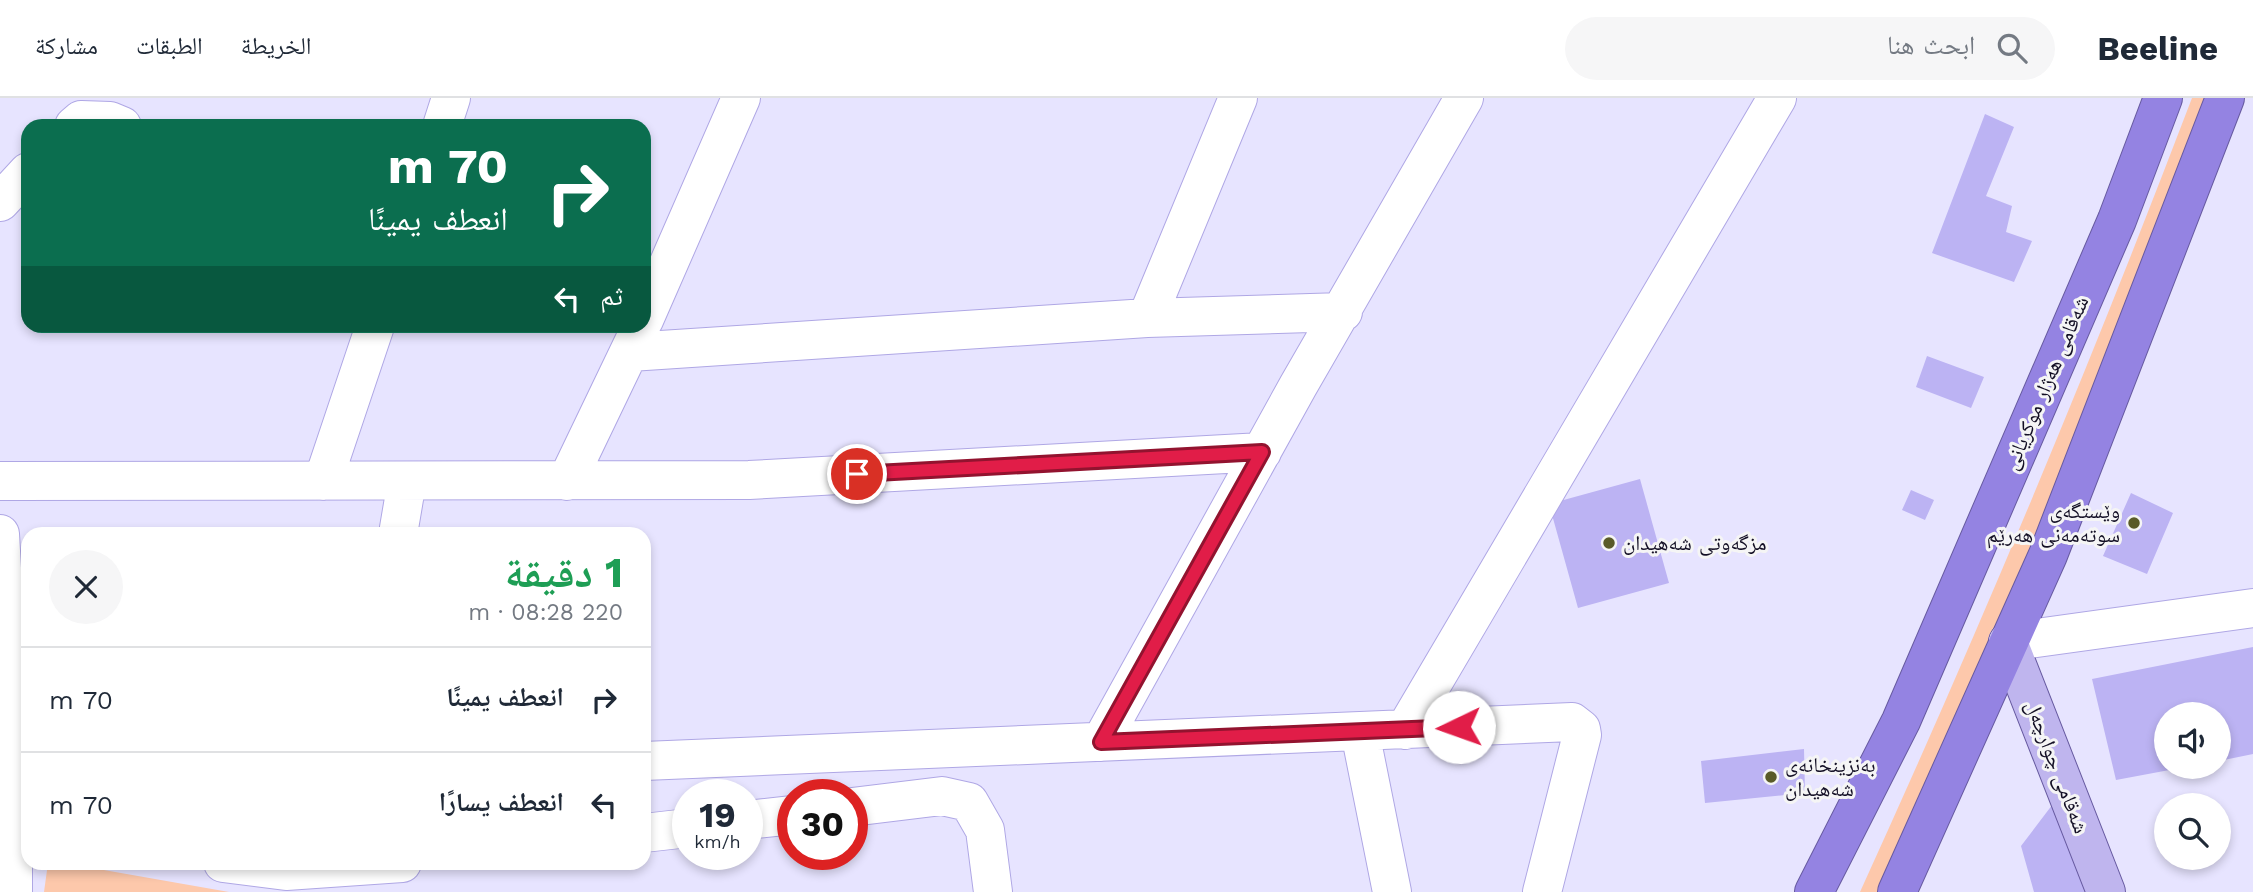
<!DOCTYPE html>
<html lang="ar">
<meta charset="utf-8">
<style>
body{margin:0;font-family:"Work Sans","Noto Naskh Arabic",sans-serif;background:#f6f6f7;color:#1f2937;direction:rtl;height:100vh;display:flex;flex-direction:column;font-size:26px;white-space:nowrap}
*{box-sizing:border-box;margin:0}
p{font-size:23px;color:#747a83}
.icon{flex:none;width:38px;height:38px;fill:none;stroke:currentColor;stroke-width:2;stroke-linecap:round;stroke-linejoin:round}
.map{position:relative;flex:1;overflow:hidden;direction:ltr}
.panel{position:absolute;left:21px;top:429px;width:630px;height:343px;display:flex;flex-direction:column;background:#fff;border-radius:21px;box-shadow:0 4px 10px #0003;direction:rtl}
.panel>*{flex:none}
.top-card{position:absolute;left:21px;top:21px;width:630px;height:214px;border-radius:21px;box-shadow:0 4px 10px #0003;direction:rtl;background:#0b6e4f;color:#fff;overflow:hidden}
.fabs{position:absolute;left:2154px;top:604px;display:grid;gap:14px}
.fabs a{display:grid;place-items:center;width:77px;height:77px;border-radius:50%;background:#fff;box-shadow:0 4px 10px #0003;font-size:35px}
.speed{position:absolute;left:672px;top:681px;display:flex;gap:14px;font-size:35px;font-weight:700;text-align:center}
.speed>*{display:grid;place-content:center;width:91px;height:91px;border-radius:50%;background:#fff;box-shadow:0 4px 10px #0003;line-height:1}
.speed small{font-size:18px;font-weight:400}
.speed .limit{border:10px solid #d22;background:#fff;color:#111}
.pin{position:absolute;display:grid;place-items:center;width:60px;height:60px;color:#fff;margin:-30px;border:4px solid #fff;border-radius:50%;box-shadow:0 2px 7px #0007}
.me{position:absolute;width:77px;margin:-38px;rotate:267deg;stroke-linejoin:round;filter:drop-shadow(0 0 5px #0008)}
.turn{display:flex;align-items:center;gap:24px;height:147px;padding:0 28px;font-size:32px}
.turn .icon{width:91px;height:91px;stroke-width:2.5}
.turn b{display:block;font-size:49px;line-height:60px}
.then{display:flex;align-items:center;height:66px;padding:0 28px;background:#0003;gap:14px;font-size:26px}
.round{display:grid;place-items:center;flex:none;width:74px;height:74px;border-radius:37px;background:#f6f6f7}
.head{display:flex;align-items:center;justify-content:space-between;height:119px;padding:0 28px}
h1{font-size:42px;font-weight:700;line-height:52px;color:#1e9e55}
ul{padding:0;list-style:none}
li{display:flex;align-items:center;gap:21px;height:105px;padding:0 28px;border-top:2px solid #e0e1e3}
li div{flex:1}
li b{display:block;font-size:26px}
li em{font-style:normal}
header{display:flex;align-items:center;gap:42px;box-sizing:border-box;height:98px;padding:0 35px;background:#fff;border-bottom:2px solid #e0e1e3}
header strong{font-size:33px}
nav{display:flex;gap:38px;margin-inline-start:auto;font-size:24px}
.search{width:490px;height:63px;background:#f6f6f7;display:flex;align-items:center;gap:18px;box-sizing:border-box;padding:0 24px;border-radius:38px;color:#747a83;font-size:26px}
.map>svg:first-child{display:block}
.green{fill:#fdc8ab}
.building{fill:#bcb3f3}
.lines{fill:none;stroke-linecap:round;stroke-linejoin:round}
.minor-casing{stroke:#afa7e5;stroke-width:40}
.major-casing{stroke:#675aa0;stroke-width:40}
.highway-casing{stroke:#675aa0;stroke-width:40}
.minor{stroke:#fff;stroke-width:38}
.major{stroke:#bfb5ee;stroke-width:38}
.highway{stroke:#9483e2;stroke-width:38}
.route-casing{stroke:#92132f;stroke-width:18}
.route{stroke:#e11d48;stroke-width:12}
.poi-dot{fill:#595a28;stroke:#f5f5f5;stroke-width:2.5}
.labels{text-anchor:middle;stroke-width:6;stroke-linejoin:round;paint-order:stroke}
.street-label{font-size:21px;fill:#130f25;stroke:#f5f5f5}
.poi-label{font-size:21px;fill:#130f25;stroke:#f5f5f5;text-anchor:start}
</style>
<header>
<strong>Beeline</strong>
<div class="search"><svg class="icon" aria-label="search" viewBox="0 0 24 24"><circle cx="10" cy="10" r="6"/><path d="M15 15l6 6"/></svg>ابحث هنا</div>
<nav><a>الخريطة</a><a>الطبقات</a><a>مشاركة</a></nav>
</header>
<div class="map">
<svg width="2253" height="794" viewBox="0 0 2253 794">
<rect width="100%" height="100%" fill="#e7e4ff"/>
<!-- green -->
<path class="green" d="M2192 0H2212L2150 186 1887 794H1860C1979 533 2090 268 2192 0Z
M48 765H64L229 794H44Z"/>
<!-- building -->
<path class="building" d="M1985 16 2014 29 1986 98 2012 108 2006 134 2032 143 2014 184 1932 155Z
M1927 258 1984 279 1971 310 1916 289Z
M1640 381 1669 485 1578 510 1549 406Z
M1911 392 1934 402 1925 422 1902 412Z
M2131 395 2173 415 2147 476 2103 458Z
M2253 549V656L2219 663V616H2166V668L2180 670 2116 682 2092 581Z
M1804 651 1805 695 1705 705 1701 663Z
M2062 694 2105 794H2034L2021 748Z"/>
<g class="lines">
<defs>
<path id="minor" d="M74 28 81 22 110 23 122 28
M442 28 451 0
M0 104 28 74
M1147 220 1238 0
M644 222 741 0
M630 254 1147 220 1343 214
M0 383 749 382 1262 354
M323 383 375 228
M567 383 640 231
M0 436 13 659V794
M398 436 407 383
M2008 544 2253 510
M1405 632 1777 0
M1360 634 1392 794
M1101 644 1298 288 1464 0
M644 663 1572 624 1581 631 1582 637 1542 794
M852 709 942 698 969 704 985 732 993 794
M747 722 793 717
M644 735 688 730
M223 765 286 773 402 765"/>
<path id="major" d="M2008 544 2106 794"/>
<path id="highway" d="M1814 794 1901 623 2117 122 2163 0
M1897 794 2048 457 2225 0"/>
</defs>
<!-- minor casing -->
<use href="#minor" class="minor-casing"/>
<!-- major casing -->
<use href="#major" class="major-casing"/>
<!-- highway casing -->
<use href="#highway" class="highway-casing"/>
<!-- minor -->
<use href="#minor" class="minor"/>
<!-- major -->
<use href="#major" class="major"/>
<!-- highway -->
<use href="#highway" class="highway"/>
</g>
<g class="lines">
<defs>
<path id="route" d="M857 376 1262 354 1101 644 1459 629"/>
</defs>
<!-- route casing -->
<use href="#route" class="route-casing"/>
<!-- route -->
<use href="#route" class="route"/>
</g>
<!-- markers -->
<g class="poi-dot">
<circle cx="2134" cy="425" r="7"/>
<circle cx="1609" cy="445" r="7"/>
<circle cx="1771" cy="679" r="7"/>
</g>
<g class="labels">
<!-- street labels -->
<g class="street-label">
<text transform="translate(2046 285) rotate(-67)" y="7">شەقامی ھەژار موکریانی</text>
<text transform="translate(2057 669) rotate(69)" y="7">شەقامی چوارچەل</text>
</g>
<!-- poi labels -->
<g class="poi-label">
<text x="2120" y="420" text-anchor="end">وێستگەی<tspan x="2120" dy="24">سوتەمەنی هەرێم</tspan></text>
<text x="1623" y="452">مزگەوتی شەهیدان</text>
<text x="1785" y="674">بەنزینخانەی<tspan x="1785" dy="24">شەهیدان</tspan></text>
</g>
</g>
</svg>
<div class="fabs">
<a><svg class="icon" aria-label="sound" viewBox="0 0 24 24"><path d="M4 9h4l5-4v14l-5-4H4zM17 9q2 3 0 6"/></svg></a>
<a><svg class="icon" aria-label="search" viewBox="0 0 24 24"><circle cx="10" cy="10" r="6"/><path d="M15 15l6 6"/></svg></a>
</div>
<div class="speed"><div>19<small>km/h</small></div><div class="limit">30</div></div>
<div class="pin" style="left:857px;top:376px;background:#d93025"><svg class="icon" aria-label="arrive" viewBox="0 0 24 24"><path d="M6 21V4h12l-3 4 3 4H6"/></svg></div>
<svg class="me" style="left:1459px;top:629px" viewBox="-20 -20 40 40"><circle r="19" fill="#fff"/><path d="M0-13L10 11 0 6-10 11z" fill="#e11d48"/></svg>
<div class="top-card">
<div class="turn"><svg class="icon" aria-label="right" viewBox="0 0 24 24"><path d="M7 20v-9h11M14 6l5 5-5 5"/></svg><div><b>70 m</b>انعطف يمينًا</div></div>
<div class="then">ثم<svg class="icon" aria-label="left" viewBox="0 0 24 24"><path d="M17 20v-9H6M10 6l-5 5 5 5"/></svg></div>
</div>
<section class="panel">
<div class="head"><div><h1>1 دقيقة</h1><p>220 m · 08:28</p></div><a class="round"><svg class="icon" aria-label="close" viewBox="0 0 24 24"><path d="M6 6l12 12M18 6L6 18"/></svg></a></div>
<ul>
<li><svg class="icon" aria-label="right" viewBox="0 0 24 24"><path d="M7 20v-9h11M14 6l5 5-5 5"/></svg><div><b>انعطف يمينًا</b></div><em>70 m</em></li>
<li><svg class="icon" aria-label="left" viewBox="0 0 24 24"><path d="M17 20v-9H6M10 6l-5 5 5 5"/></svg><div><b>انعطف يسارًا</b></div><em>70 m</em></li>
</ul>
</section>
</div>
